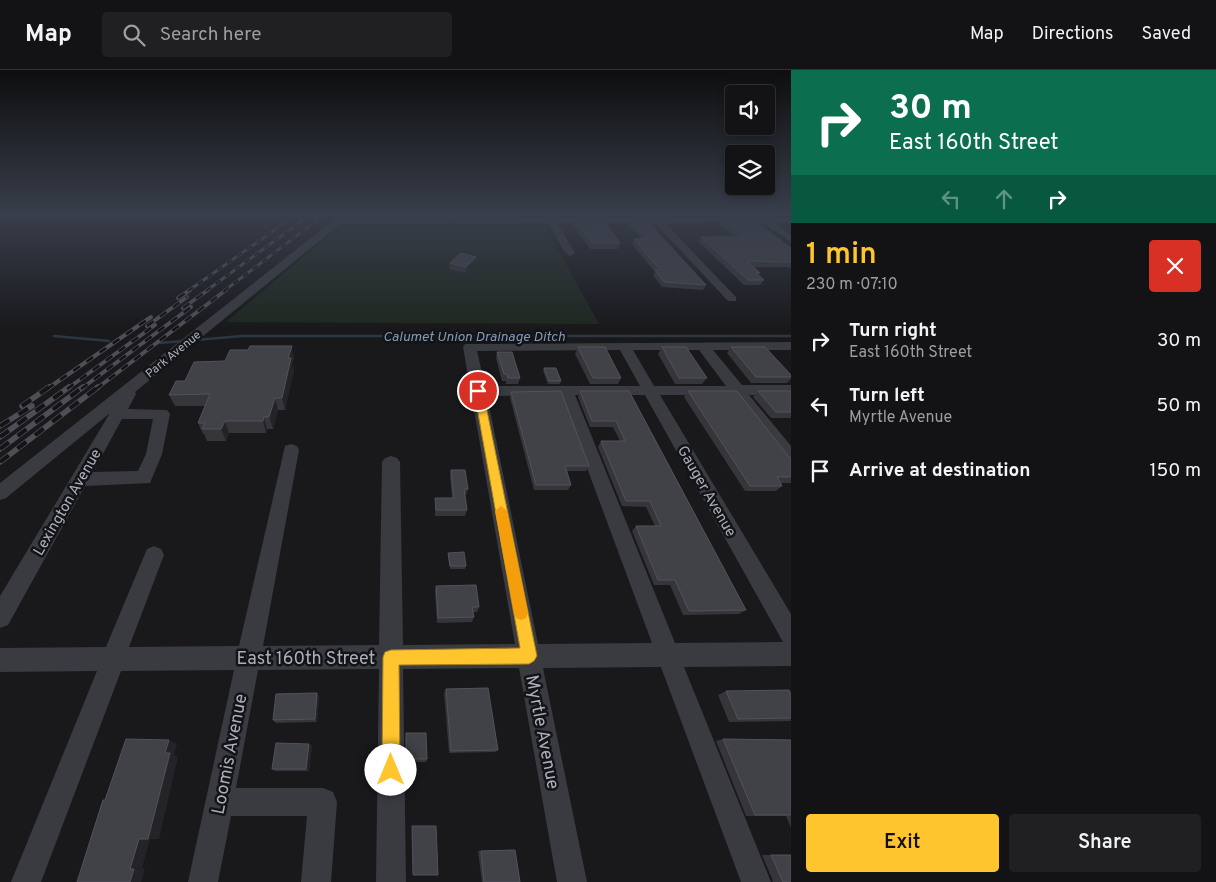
<!DOCTYPE html>
<meta charset="utf-8">
<style>
body{margin:0;font-family:Overpass,sans-serif;background:#202022;color:#f1f3f6;height:100vh;display:flex;flex-direction:column;font-size:19px;white-space:nowrap}
*{box-sizing:border-box;margin:0}
p{font-size:16px;color:#9d9ea0}
.icon{flex:none;width:28px;height:28px;fill:none;stroke:currentColor;stroke-width:2;stroke-linecap:round;stroke-linejoin:round}
.map{position:relative;flex:1;overflow:hidden}
.sheet{display:flex;flex-direction:column;background:#131315;width:425px}
.sheet>*{flex:none}
.guide{background:#0b6e4f;color:#fff;overflow:hidden}
.fabs{position:absolute;left:725px;top:15px;display:grid;gap:10px}
.fabs a{display:grid;place-items:center;width:50px;height:50px;border-radius:5px;background:#131315;box-shadow:0 2px 8px #0003,0 0 0 1px #323234;font-size:25px}
.pin{position:absolute;display:grid;place-items:center;width:42px;height:42px;color:#fff;margin:-21px;border:2px solid #fff;border-radius:50%;box-shadow:0 1px 5px #0007}
.me{position:absolute;width:55px;margin:-28px;rotate:0deg;stroke-linejoin:round;filter:drop-shadow(0 0 4px #0008)}
.turn{display:flex;align-items:center;gap:18px;height:105px;padding:0 15px;font-size:22px}
.turn .icon{width:65px;height:65px;stroke-width:2.5}
.turn b{display:block;font-size:35px;line-height:42px}
.lanes{display:flex;align-items:center;height:48px;padding:0 15px;background:#0003;justify-content:center;gap:25px;direction:ltr}
.lanes .off{opacity:.35}
.round{display:grid;place-items:center;flex:none;width:52px;height:52px;border-radius:5px;background:#202022}
.summary{display:flex;align-items:center;justify-content:space-between;height:85px;padding:0 15px}
h1{font-size:30px;font-weight:600;line-height:38px;color:#ffc52e}
.primary-button{display:flex;gap:10px;margin-top:auto;padding:10px 15px}
.primary-button a{flex:1;height:58px;border-radius:5px;background:#ffc52e;color:#111;font-size:20px;font-weight:600;line-height:58px;text-align:center}
.primary-button a+a{background:#202022;color:#f1f3f6}
ul{padding:0;list-style:none}
li{display:flex;align-items:center;gap:15px;height:65px;padding:0 15px}
li div{flex:1}
li b{display:block;font-size:19px}
li em{font-style:normal}
header{display:flex;align-items:center;gap:30px;box-sizing:border-box;height:70px;padding:0 25px;background:#131315;border-bottom:1px solid #323234}
header strong{font-size:24px}
nav{display:flex;gap:28px;margin-inline-start:auto;font-size:18px}
.search{width:350px;height:45px;background:#202022;display:flex;align-items:center;gap:12px;box-sizing:border-box;padding:0 18px;border-radius:5px;color:#9d9ea0;font-size:19px}
main{display:flex;flex:1;min-height:0}
.map>svg:first-child{display:block}
.green{fill:#1e2820}
.lines{fill:none;stroke-linecap:round;stroke-linejoin:round}
.stream{stroke:#2d3742;stroke-width:2.5}
.minor{fill:#3a3b41;fill-rule:evenodd}
.rail-far2-casing{stroke:#4d4e56;stroke-width:3}
.rail-far1-casing{stroke:#4d4e56;stroke-width:4}
.rail-casing{stroke:#4d4e56;stroke-width:5.5}
.rail-far2{stroke:#141417;stroke-width:2;stroke-dasharray:6;stroke-linecap:butt}
.rail-far1{stroke:#141417;stroke-width:2.5;stroke-dasharray:8;stroke-linecap:butt}
.rail{stroke:#141417;stroke-width:4;stroke-dasharray:11;stroke-linecap:butt}
.wall{fill:#35353a}
.shaded-wall{fill:#242428}
.building{fill:#414248;stroke:#52535a}
.route{fill:#ffc52e;stroke:#a6801e}
.slow{fill:#f59e0b}
.labels{text-anchor:middle;stroke-width:5;stroke-linejoin:round;paint-order:stroke}
.far-street-label{font-size:12px;fill:#aaafbd;stroke:#141417}
.far-water-label{font-size:14px;font-style:italic;fill:#7f9bba;stroke:#141417}
.street-label{font-size:15px;fill:#aaafbd;stroke:#141417}
.near-street-label{font-size:18px;fill:#aaafbd;stroke:#141417}
</style>
<header>
<strong>Map</strong>
<div class="search"><svg class="icon" aria-label="search" viewBox="0 0 24 24"><circle cx="10" cy="10" r="6"/><path d="M15 15l6 6"/></svg>Search here</div>
<nav><a>Map</a><a>Directions</a><a>Saved</a></nav>
</header>
<main>
<div class="map">
<svg width="791" height="812" viewBox="0 0 791 812">
<rect width="100%" height="100%" fill="#19191c"/>
<!-- green -->
<path class="green" d="M544 154 599 254 226 252 341 155Z"/>
<g class="lines">
<!-- stream -->
<path class="stream" d="M54 266 109 271
M196 270 242 266H791
M158 273 184 271"/>
<!-- minor -->
<path class="minor" d="M340 145H349L346 148H545L544 145H552L554 148H650V145H657L659 148 791 147V153H775L791 165V172L763 153H665L736 227V231H728L655 153H557L575 183 570 186 565 183 548 153 340 154 135 322 136 324 128 339 167 340 170 344 162 384 150 413 85 416 8 555 0 558V526L110 343 6 428 0 430V413ZM122 349H153L146 384 138 401 93 402Z
M791 272V280H713L742 315H791V325H749L791 376V394L785 392 733 325H660L791 544V596L684 597 771 812H741L661 597 543 598 587 812H557L519 598 403 599 406 812H376L379 599 258 600 236 718H323L333 722 337 732 331 812H301L307 746H231L218 812H188L234 600 121 601 41 812H11L97 601 0 602V578L106 577 147 479 154 476 161 479 164 485 129 577 239 576 285 376 291 374 297 376 299 380 263 576 379 575 382 392 385 388 391 386 397 388 400 392 403 575 515 574 463 277 465 274ZM620 280 640 316H485L477 281ZM633 280H699L726 316H654ZM560 325 652 573 538 574 487 326ZM575 325H645L783 572 675 573Z"/>
<defs>
<path id="rail-far2" d="M188 221 296 145
M206 221 310 145
M224 221 324 145"/>
<path id="rail-far1" d="M178 228 190 220
M183 238 208 220
M147 256 187 227
M47 319 151 247
M67 319 155 255
M81 319 191 237
M96 319 226 220"/>
<path id="rail" d="M22 336 49 317
M0 356 32 336
M0 367 69 317
M0 379 83 317
M0 392 98 317"/>
</defs>
<!-- rail-far2 casing -->
<use href="#rail-far2" class="rail-far2-casing"/>
<!-- rail-far1 casing -->
<use href="#rail-far1" class="rail-far1-casing"/>
<!-- rail casing -->
<use href="#rail" class="rail-casing"/>
<!-- rail-far2 -->
<use href="#rail-far2" class="rail-far2"/>
<!-- rail-far1 -->
<use href="#rail-far1" class="rail-far1"/>
<!-- rail -->
<use href="#rail" class="rail"/>
</g>
<!-- wall -->
<path class="wall" d="M463 145H473V146H463Z
M566 145H583L582 146H567Z
M620 145H637L636 146H622Z
M673 145H739L738 146Z
M775 145H791V146L776 145Z
M574 149 593 154 620 173 618 179H590L573 155Z
M631 150 706 215 703 220 662 217 653 205 655 202 632 174 634 169H641L629 155Z
M723 150 791 178V199L788 197H753L760 203 758 205 764 210 760 215H744L699 172 701 167H735L720 155Z
M476 187 475 193 466 203 449 199 450 193Z
M578 277 621 308 618 314H590L575 284Z
M662 277 707 308 702 314H675L658 284Z
M731 277 791 305V309L787 313H751L727 283Z
M497 282 520 308 518 314H506V311H502L496 288Z
M294 288 292 294 294 300 285 340H278L273 359H267L266 363H229L226 371H207L204 364H203L198 353 205 336H175L169 325 185 311 225 291Z
M544 298 561 311 560 314H548L543 301Z
M580 321H629L746 540 739 544 683 545 670 515H654L632 461 636 456H655L646 437 622 436 598 377 601 371H620L613 357H590L578 327Z
M688 321 791 388V413H781L782 416 776 421H745L684 327Z
M758 321H791V348H771L753 327Z
M511 322 589 396 586 401H567L571 415 568 420H534L510 328Z
M451 400 468 419 466 425H465L467 440 465 446H435V428H452L450 406Z
M448 483 466 496 465 499H450L448 486Z
M436 516 479 537 477 542H473L474 547 472 552 437 553 435 521Z
M446 619 498 680 495 682 449 683 444 623Z
M726 621 791 624V651L729 652 718 625Z
M317 623 319 627 317 652 276 653 273 650Z
M406 666 427 689 426 692H406Z
M723 669 791 670V758L786 746H746L716 671Z
M309 674 312 676 309 701H275L272 699Z
M515 780 520 812H482L478 781Z
M762 785H791V812H772L773 811Z"/>
<!-- shaded-wall -->
<path class="shaded-wall" d="M476 187 475 193 466 203V197Z
M292 276 294 288 292 294 294 300 285 340 282 328 288 288Z
M275 328 278 340 273 359 269 347Z
M264 347 267 359 266 363 263 351Z
M225 351 229 363 226 371 221 359Z
M317 623 319 627 317 652 315 649Z
M169 670 177 674 174 685 178 687 159 769H148L165 683Z
M309 674 312 676 309 701 306 699Z
M139 769H150L142 798 130 799Z
M145 798 141 812H130L134 799Z"/>
<!-- building -->
<path class="building" d="M574 149H589L593 154H606L620 173H592Z
M631 150H646L706 215 664 212 655 200H660L634 169H648Z
M723 150H753L791 178V192L747 191 760 203H756L764 210H748L701 167H744Z
M461 183 476 187 466 197 450 193Z
M250 276H292L288 288H291L282 328H275L269 347H264L263 351H225L221 359H202L205 353H198L210 324 169 325 176 311H185L194 292 225 291 230 280H248Z
M578 277H605L621 308H593Z
M662 277H686L707 308H679Z
M731 277H765L791 305V307H756Z
M497 282H512L520 308H508L507 304H504Z
M544 298H556L561 311H549Z
M561 321 589 396H565L571 415H536L511 322Z
M580 321H629L746 540 689 541 675 510H658L636 456H661L650 431H626L601 371H625L616 351H592Z
M688 321H737L789 387 791 388V407H777L782 416H750Z
M758 321H791V342H776Z
M451 400H465L468 419H464L467 440H436L435 428H454Z
M464 482 466 496H450L448 483Z
M476 515 479 537H472L474 547 438 548 436 516Z
M488 618 498 680 451 681 446 619Z
M789 620 791 624V648L738 649 726 621Z
M317 623 315 649 273 650 276 624Z
M406 663H426L427 689H406Z
M126 669 169 670 165 683H170L148 769H139L130 799H134L130 812H77L103 730H105Z
M723 669 791 670V745H755Z
M276 673 309 674 306 699H272Z
M412 756H436L438 805H413Z
M515 780 520 812H484L481 781Z
M771 785H791V812H783Z"/>
<!-- sky -->
<linearGradient id="sky" x2="0" y2="1"><stop stop-color="#0e0e0f"/><stop offset="0.56" stop-color="#383e4b"/><stop offset="1" stop-color="#383e4b" stop-opacity="0"/></linearGradient>
<rect width="791" height="258" fill="url(#sky)"/>
<!-- route -->
<path class="route" d="M478 318 483 321 537 586 534 591 529 594 399 595 400 700 397 706 391 708 384 706 382 700 383 587 385 582 391 580 520 578 474 321Z"/>
<!-- slow -->
<path class="slow" d="M501 436 507 441 528 543 526 548 521 550 516 548 514 543 495 441Z"/>
<g class="labels">
<!-- far-street labels -->
<g class="far-street-label">
<text transform="translate(173 284) rotate(-39)" y="4">Park Avenue</text>
</g>
<!-- far-water labels -->
<g class="far-water-label">
<text x="474" y="271">Calumet Union Drainage Ditch</text>
</g>
<!-- street labels -->
<g class="street-label">
<text transform="translate(707 421) rotate(60)" y="5">Gauger Avenue</text>
<text transform="translate(67 432) rotate(-60)" y="5">Lexington Avenue</text>
</g>
<!-- near-street labels -->
<g class="near-street-label">
<text x="306" y="594">East 160th Street</text>
<text transform="translate(543 662) rotate(79)" y="6">Myrtle Avenue</text>
<text transform="translate(229 684) rotate(-79)" y="6">Loomis Avenue</text>
</g>
</g>
</svg>
<div class="fabs">
<a><svg class="icon" aria-label="sound" viewBox="0 0 24 24"><path d="M4 9h4l5-4v14l-5-4H4zM17 9q2 3 0 6"/></svg></a>
<a><svg class="icon" aria-label="layers" viewBox="0 0 24 24"><path d="M12 4l9 5-9 5-9-5zM3 14l9 5 9-5"/></svg></a>
</div>
<div class="pin" style="left:478px;top:321px;background:#d93025"><svg class="icon" aria-label="arrive" viewBox="0 0 24 24"><path d="M6 21V4h12l-3 4 3 4H6"/></svg></div>
<svg class="me" style="left:391px;top:700px" viewBox="-20 -20 40 40"><circle r="19" fill="#fff"/><path d="M0-13L10 11 0 6-10 11z" fill="#ffc52e"/></svg>
</div>
<section class="sheet">
<div class="guide">
<div class="turn"><svg class="icon" aria-label="right" viewBox="0 0 24 24"><path d="M7 20v-9h11M14 6l5 5-5 5"/></svg><div><b>30 m</b>East 160th Street</div></div>
<div class="lanes"><svg class="icon off" aria-label="left" viewBox="0 0 24 24"><path d="M17 20v-9H6M10 6l-5 5 5 5"/></svg><svg class="icon off" aria-label="ahead" viewBox="0 0 24 24"><path d="M12 20V5M6 11l6-6 6 6"/></svg><svg class="icon" aria-label="right" viewBox="0 0 24 24"><path d="M7 20v-9h11M14 6l5 5-5 5"/></svg></div>
</div>
<div class="summary"><div><h1>1 min</h1><p>230 m · 07:10</p></div><a class="round" style="background:#d93025;color:#fff"><svg class="icon" aria-label="close" viewBox="0 0 24 24"><path d="M6 6l12 12M18 6L6 18"/></svg></a></div>
<ul>
<li><svg class="icon" aria-label="right" viewBox="0 0 24 24"><path d="M7 20v-9h11M14 6l5 5-5 5"/></svg><div><b>Turn right</b><p>East 160th Street</p></div><em>30 m</em></li>
<li><svg class="icon" aria-label="left" viewBox="0 0 24 24"><path d="M17 20v-9H6M10 6l-5 5 5 5"/></svg><div><b>Turn left</b><p>Myrtle Avenue</p></div><em>50 m</em></li>
<li><svg class="icon" aria-label="arrive" viewBox="0 0 24 24"><path d="M6 21V4h12l-3 4 3 4H6"/></svg><div><b>Arrive at destination</b></div><em>150 m</em></li>
</ul>
<div class="primary-button"><a>Exit</a><a>Share</a></div>
</section>
</main>
